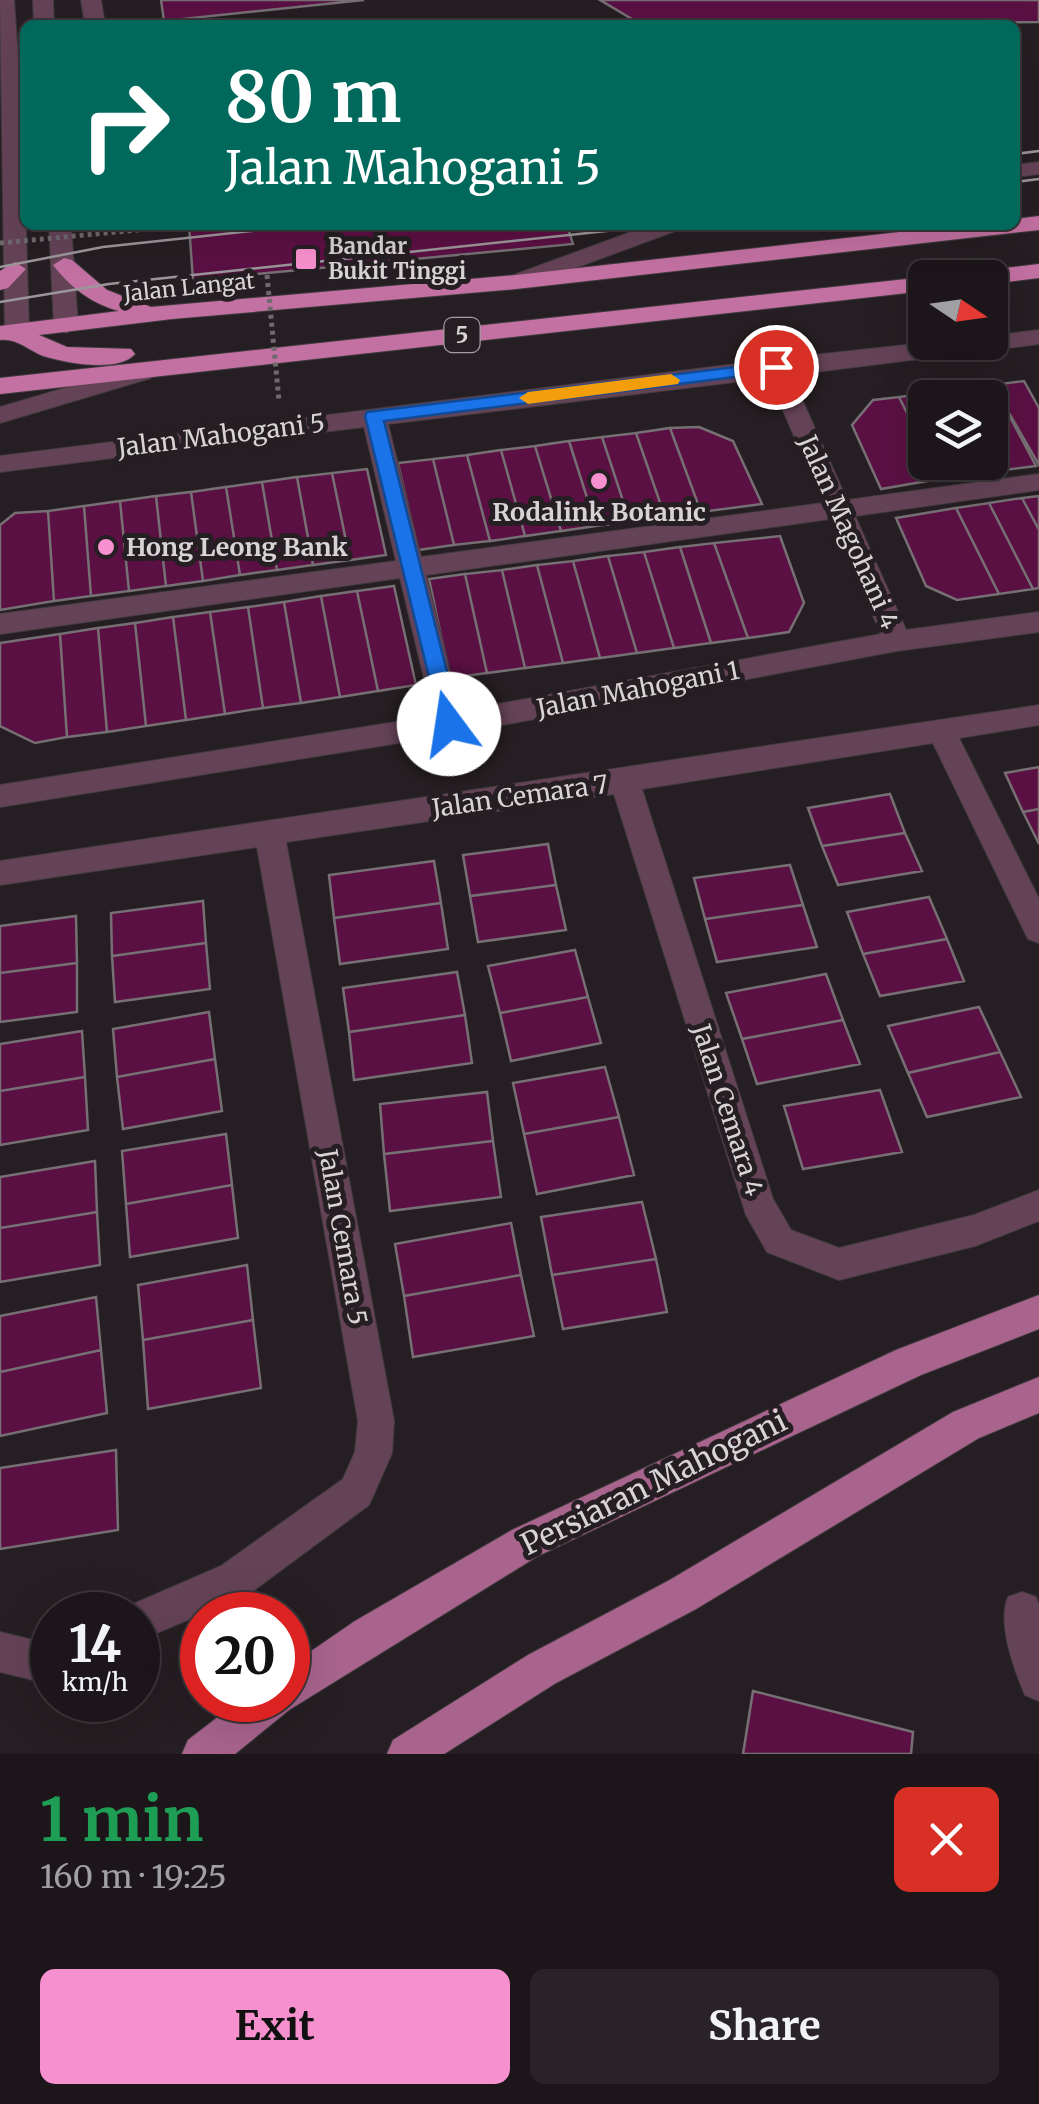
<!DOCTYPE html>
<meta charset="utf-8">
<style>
body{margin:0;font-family:Merriweather,serif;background:#292327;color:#f1f3f6;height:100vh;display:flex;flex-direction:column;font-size:38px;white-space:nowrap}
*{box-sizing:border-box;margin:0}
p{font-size:32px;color:#a09fa2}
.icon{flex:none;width:55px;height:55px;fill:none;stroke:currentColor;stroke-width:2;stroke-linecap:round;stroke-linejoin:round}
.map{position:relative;height:1754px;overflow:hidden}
.side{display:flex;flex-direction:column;background:#1c161a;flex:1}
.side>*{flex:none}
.guide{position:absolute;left:20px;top:20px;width:1000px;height:210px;border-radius:15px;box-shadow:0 10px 40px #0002,0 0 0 2px #3a3539;background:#00695c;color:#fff;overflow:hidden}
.needle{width:65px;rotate:103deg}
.fabs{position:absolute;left:908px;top:260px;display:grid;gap:20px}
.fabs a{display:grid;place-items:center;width:100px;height:100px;border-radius:15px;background:#1c161a;box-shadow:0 10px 40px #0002,0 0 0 2px #3a3539;font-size:50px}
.speed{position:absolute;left:30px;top:1592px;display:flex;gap:20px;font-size:50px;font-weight:700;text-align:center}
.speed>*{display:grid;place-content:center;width:130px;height:130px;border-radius:50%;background:#1c161a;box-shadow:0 10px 40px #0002,0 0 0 2px #3a3539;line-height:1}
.speed small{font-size:25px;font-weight:400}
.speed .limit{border:15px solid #d22;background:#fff;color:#111}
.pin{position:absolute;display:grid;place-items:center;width:85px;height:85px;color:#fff;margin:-42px;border:5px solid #fff;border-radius:50%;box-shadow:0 2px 10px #0007}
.me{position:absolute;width:110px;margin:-55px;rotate:346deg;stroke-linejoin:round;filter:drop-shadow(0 0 8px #0008)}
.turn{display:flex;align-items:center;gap:35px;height:210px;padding:0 40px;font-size:45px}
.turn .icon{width:130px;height:130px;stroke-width:2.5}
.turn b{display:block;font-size:70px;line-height:85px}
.round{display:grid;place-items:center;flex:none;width:105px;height:105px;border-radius:15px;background:#292327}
.headline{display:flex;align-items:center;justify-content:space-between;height:170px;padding:0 40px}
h1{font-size:60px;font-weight:700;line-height:75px;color:#1e9e55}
.primary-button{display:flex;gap:20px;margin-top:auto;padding:20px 40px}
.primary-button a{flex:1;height:115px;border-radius:15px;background:#f790ce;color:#111;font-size:40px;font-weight:700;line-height:115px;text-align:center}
.primary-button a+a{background:#292327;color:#f1f3f6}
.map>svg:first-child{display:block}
.building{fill:#5b1044;stroke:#766f73;stroke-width:2.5}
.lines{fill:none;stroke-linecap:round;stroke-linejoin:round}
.minor-casing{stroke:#423b3f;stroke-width:2}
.major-casing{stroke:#423b3f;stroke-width:2}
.highway-casing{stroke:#423b3f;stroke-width:2}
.minor{fill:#654357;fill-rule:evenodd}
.major{fill:#a8648d;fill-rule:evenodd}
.highway{fill:#c371a2;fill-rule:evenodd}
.tram{stroke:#9b9699;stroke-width:2.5}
.path-bridge{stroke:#6e696c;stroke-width:5;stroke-dasharray:4 4;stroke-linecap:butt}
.route{fill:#1a73e8;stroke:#114b97;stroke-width:2.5}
.slow{fill:#f59e0b}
.poi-dot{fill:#f790ce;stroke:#251e22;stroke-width:4}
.labels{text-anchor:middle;stroke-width:10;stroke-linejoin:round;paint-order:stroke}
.far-poi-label{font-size:22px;font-weight:bold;fill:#d8d4d6;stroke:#251e22;text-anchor:start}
.far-street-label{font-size:22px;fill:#d8d4d6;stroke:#251e22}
.shield{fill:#251e22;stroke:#a29da0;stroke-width:2.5}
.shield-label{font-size:22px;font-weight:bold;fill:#d8d4d6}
.street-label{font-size:25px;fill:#d8d4d6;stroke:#251e22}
.poi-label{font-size:25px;font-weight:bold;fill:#d8d4d6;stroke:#251e22}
.near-street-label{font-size:30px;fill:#d8d4d6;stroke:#251e22}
</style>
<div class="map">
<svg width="1039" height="1754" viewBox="0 0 1039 1754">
<rect width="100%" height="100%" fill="#251e22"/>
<!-- building -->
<path class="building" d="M161 0H364L164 21Z
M600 0H1039V22L642 25Z
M189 225H567L573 244 193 280Z
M1024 381 1039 408V465L993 385Z
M993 385 1036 466 1004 470 990 443V398H966L962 389Z
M931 393 933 398H925V449L899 397Z
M899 397 925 449V462H931L939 479 881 489 852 425 873 400Z
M699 427 733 441 762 504 701 512 670 428Z
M670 428 701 512 665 517 636 433Z
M636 433 665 517 630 522 602 437Z
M602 437 630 522 596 526 569 441Z
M569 441 596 526 561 531 535 446Z
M990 443 1004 470 971 474 966 462H990Z
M535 446 561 531 525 536 501 450Z
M501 450 525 536 490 541 467 455Z
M467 455 490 541 454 545 433 459Z
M433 459 454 545 418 550 398 463Z
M931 462H966L971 474 939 479Z
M367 469 386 555 350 560 332 473Z
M332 473 350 560 313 565 297 477Z
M297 477 313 565 277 570 262 482Z
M262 482 277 570 240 575 226 487Z
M226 487 240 575 203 581 191 492Z
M191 492 203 581 166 586 156 496Z
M156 496 166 586 129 591 120 501Z
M1039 496V530L1022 498Z
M1022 498 1039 530V588L1033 589 989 503Z
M120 501 129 591 91 596 84 506Z
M989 503 1033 589 999 594 956 508Z
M84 506 91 596 54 601 48 511Z
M956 508 999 594 957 600 926 586 896 518Z
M48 511 54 601 0 610V525L15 513Z
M780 536 804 603 789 632 748 638 714 543Z
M714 543 748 638 711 643 680 547Z
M680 547 711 643 674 648 644 552Z
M644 552 674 648 637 653 608 556Z
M608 556 637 653 600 658 573 561Z
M573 561 600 658 563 663 537 565Z
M537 565 563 663 525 668 502 570Z
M502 570 525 668 487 673 465 574Z
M465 574 487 673 450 678 429 579Z
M394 586 416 685 378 691 357 591Z
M357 591 378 691 340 697 321 596Z
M321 596 340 697 301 703 284 602Z
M284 602 301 703 263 708 248 607Z
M248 607 263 708 225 714 210 612Z
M210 612 225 714 186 720 173 617Z
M173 617 186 720 146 726 135 623Z
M135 623 146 726 107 732 98 628Z
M98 628 107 732 67 737 60 634Z
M60 634 67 737 35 743 0 726V643Z
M1039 767V809L1023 812 1005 773Z
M890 794 905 833 822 846 808 808Z
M1039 809V844L1023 812Z
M905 833 922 871 838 885 822 846Z
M548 844 556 885 470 896 463 855Z
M434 861 441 903 334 918 329 875Z
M790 865 803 905 705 919 694 878Z
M556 885 566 930 478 942 470 896Z
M929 897 947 939 863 954 847 912Z
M203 901 206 943 112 956 111 913Z
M441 903 448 949 340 964 334 918Z
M803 905 817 947 717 962 705 919Z
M76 916 77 963 0 973V926Z
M947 939 964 981 880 996 863 954Z
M206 943 210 989 115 1002 112 956Z
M575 950 588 997 500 1013 488 966Z
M77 963V1012L0 1022V973Z
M457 972 465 1015 349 1032 343 988Z
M826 974 843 1020 742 1039 726 993Z
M588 997 601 1043 511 1061 500 1013Z
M979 1007 1000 1052 908 1073 888 1026Z
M209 1012 215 1059 117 1077 113 1029Z
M465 1015 472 1063 354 1080 349 1032Z
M843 1020 860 1064 757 1084 742 1039Z
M82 1031 85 1077 0 1091V1044Z
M1000 1052 1021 1097 927 1117 908 1073Z
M215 1059 222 1111 123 1129 117 1077Z
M605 1067 619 1117 524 1134 513 1083Z
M85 1077 88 1130 0 1145V1091Z
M880 1090 902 1152 803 1169 784 1106Z
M487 1092 493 1141 384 1154 380 1104Z
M619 1117 634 1175 537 1194 524 1134Z
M226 1134 232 1185 126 1204 122 1151Z
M493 1141 501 1197 390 1211 384 1154Z
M95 1161 97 1212 0 1228V1177Z
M232 1185 238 1238 130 1257 126 1204Z
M642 1202 656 1259 552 1275 541 1217Z
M97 1212 100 1265 0 1282V1228Z
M511 1223 521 1275 404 1296 395 1244Z
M656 1259 667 1312 563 1329 552 1275Z
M247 1265 253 1320 143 1340 138 1285Z
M521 1275 534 1336 413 1357 404 1296Z
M96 1297 101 1350 0 1372V1316Z
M253 1320 261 1388 148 1409 143 1340Z
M101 1350 107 1413 0 1436V1372Z
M116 1450 118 1530 0 1549V1468Z
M753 1691 913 1732 911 1754H743Z"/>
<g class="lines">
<defs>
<path id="minor" d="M0 0H14L23 131 29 332 17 339 5 332Z
M33 0H53L54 25H34Z
M81 0H101L105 25H85Z
M1039 162V174L1015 177V165Z
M49 225H71L78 326 66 333 54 326Z
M650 225H681L678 230 524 287 516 289 505 282 508 277Z
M1039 330V344L791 375 847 500 1039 474V490L855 516 906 630 1039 612V632L897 651 449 735 0 807V785L433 716 400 578 0 634V614L396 561 364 427 0 472V456L776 359 934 342H990V336ZM769 378 823 503 421 557 388 424ZM830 519 881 634 460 711 426 575Z
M143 365 155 373 151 378 0 423V407Z
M1039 705V725L959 738 1039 899V943L1028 939 933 743 642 789 773 1199 791 1230 839 1248 974 1215 1039 1190V1221L975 1246 839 1280 767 1252 746 1215 614 794 286 842 394 1421 392 1453 369 1505 249 1594 138 1641V1615H121L124 1608 221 1566 343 1479 355 1452 358 1421 257 847 0 885V861Z
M1022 1592 1036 1597 1039 1605V1701L1025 1695C1014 1669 997 1624 1008 1597Z
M0 1632 37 1641 52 1635V1675L37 1681 0 1672Z"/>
<path id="major" d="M1039 1295V1329L921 1375 538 1556 289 1710 235 1754H182L188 1740 240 1700H288V1667L355 1621 512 1530 896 1350Z
M1039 1377V1413L979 1438 696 1609 556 1683 444 1754H387L393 1740 528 1655 668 1581 953 1412Z"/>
<path id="highway" d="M1039 216V230L516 289 172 319 39 335 67 347 131 349 135 354C118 373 66 363 43 356 28 350 17 338 0 340V326L119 311C92 304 70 287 53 265L64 258 72 260 107 290 151 307 516 275 962 225H1015V219Z
M15 262 26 269 8 288 0 290V271Z
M1039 264V278L990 284V278H969L980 271Z
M925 277V291L0 394V378Z"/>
</defs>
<!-- minor casing -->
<use href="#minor" class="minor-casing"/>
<!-- major casing -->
<use href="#major" class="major-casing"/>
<!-- highway casing -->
<use href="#highway" class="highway-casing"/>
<!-- minor -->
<use href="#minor" class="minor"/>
<!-- major -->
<use href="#major" class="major"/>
<!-- highway -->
<use href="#highway" class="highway"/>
<!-- tram -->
<path class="tram" d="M1015 154 1039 151
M1015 182 1039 179
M0 267 103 247 306 225
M0 302 109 284 663 225"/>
<!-- path-bridge -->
<path class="path-bridge" d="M0 243 191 225
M267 275 279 401"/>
</g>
<!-- route -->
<path class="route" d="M776 362 786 367 783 371 384 421 460 724 449 732 442 730 365 416 367 412Z"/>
<!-- slow -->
<path class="slow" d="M671 374 680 380 678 384 528 404 519 398 528 392Z"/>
<!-- markers -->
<g class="poi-dot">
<rect x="294" y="247" width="24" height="24" rx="5"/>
<circle cx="599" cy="481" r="10"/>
<circle cx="106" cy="547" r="10"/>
</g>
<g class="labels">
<!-- far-poi labels -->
<g class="far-poi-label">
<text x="328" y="254">Bandar<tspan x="328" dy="25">Bukit Tinggi</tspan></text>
</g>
<!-- far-street labels -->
<g class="far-street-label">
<text transform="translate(189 287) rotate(-6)" y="8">Jalan Langat</text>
</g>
<!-- shield labels -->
<rect class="shield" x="444.5" y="318" width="35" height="34" rx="8"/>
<g class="shield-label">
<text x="462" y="343">5</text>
</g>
<!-- street labels -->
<g class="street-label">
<text transform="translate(221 435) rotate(-7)" y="9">Jalan Mahogani 5</text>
<text transform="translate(849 532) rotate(66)" y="9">Jalan Magohani 4</text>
<text transform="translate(638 689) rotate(-11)" y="9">Jalan Mahogani 1</text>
<text transform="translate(520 796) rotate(-8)" y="9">Jalan Cemara 7</text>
<text transform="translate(728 1110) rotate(72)" y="9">Jalan Cemara 4</text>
<text transform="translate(343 1237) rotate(80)" y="9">Jalan Cemara 5</text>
</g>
<!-- poi labels -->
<g class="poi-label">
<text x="599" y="521">Rodalink Botanic</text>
<text x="126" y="556" text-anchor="start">Hong Leong Bank</text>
</g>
<!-- near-street labels -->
<g class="near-street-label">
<text transform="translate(654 1483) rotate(-26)" y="10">Persiaran Mahogani</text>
</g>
</g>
</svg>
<div class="fabs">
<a><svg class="needle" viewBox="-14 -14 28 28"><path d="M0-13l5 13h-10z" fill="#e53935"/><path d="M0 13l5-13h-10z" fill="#a09fa2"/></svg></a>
<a><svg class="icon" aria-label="layers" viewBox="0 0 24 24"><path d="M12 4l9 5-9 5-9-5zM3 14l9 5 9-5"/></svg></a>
</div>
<div class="speed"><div>14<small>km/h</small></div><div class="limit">20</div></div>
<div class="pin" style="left:776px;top:367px;background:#d93025"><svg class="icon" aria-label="arrive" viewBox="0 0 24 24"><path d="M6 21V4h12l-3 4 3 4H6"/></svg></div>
<svg class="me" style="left:449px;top:724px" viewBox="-20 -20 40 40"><circle r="19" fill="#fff"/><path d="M0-13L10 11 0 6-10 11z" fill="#1a73e8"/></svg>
<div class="guide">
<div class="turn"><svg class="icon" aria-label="right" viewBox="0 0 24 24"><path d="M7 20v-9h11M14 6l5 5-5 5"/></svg><div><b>80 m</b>Jalan Mahogani 5</div></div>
</div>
</div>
<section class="side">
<div class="headline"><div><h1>1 min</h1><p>160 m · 19:25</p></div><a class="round" style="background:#d93025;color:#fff"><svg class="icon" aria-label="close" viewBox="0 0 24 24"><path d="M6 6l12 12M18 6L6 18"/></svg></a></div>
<div class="primary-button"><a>Exit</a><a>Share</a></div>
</section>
